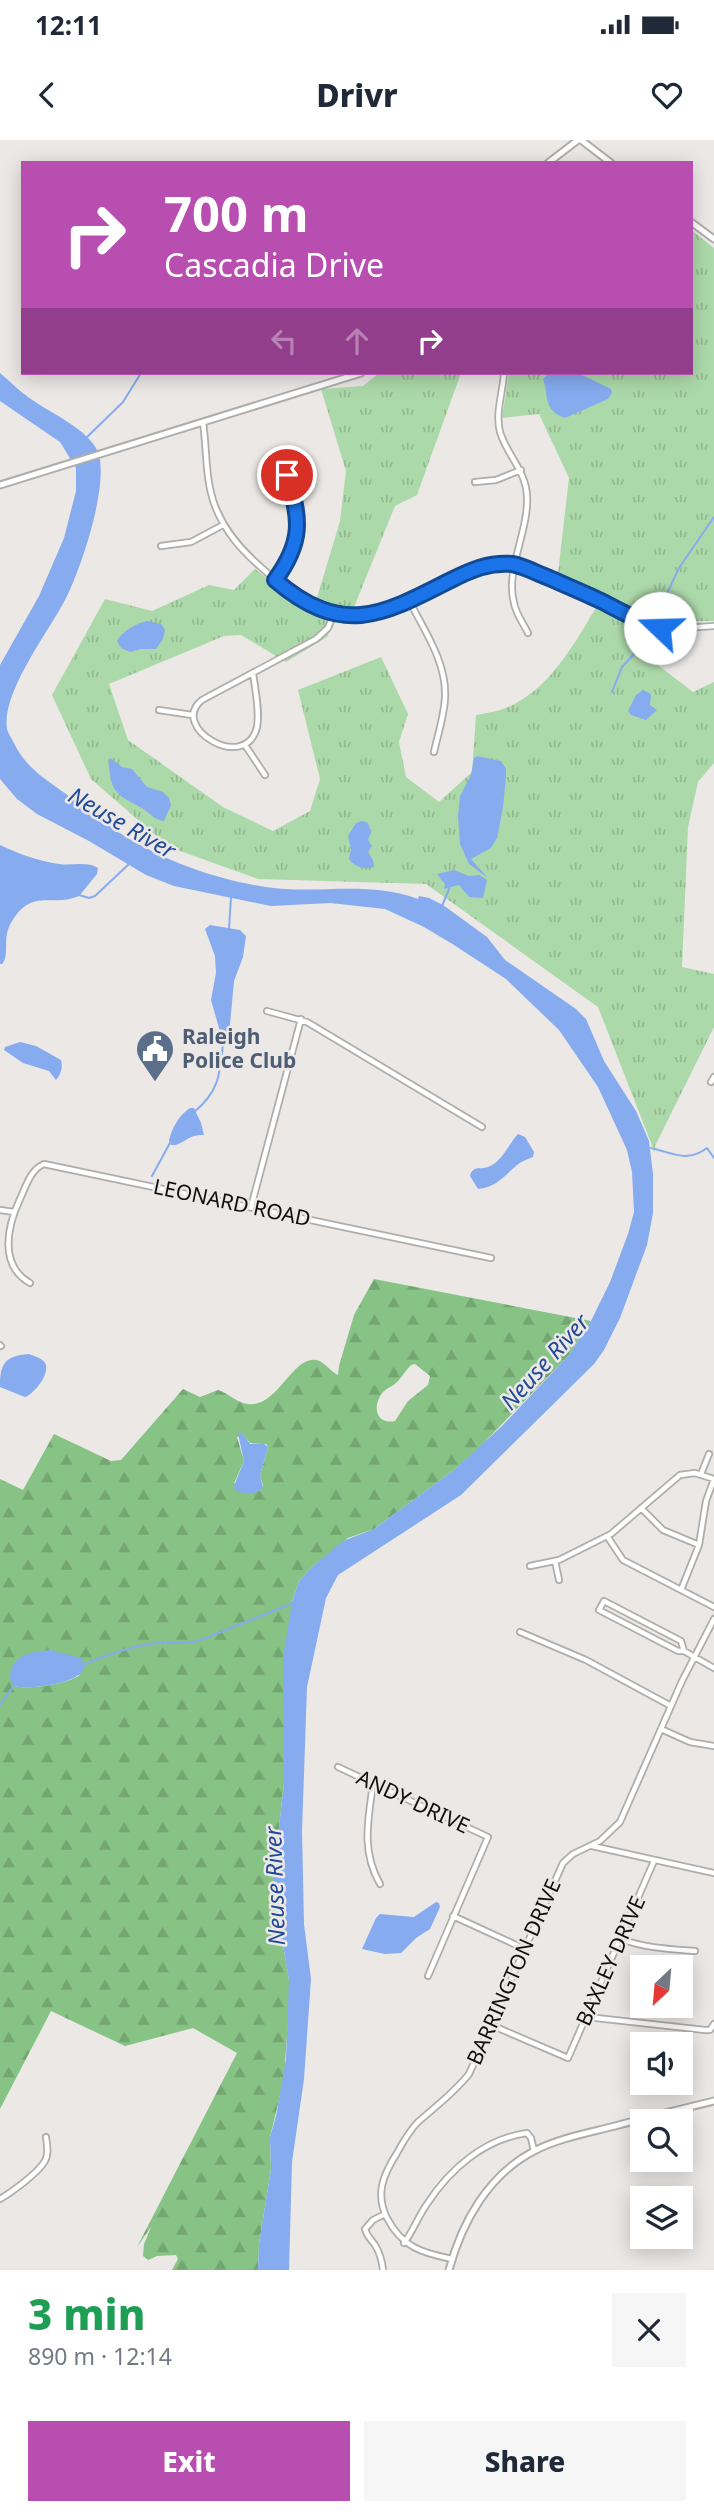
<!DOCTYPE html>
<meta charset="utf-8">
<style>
body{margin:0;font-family:"Noto Sans",sans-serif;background:#f6f6f7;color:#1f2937;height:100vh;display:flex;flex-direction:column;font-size:26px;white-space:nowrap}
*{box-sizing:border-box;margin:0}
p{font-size:23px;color:#747a83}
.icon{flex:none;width:38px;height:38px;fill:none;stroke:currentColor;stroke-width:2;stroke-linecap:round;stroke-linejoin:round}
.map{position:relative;height:2130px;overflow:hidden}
.side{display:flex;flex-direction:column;background:#fff;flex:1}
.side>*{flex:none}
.hud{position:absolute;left:21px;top:21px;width:672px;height:214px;border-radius:0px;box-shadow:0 4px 18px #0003;background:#b74eb0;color:#fff;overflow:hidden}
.needle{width:46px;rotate:206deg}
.controls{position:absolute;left:630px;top:1815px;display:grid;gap:14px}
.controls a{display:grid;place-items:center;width:63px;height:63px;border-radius:0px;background:#fff;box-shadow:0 4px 18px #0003;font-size:35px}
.pin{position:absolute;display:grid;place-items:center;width:60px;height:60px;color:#fff;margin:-30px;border:4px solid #fff;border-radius:50%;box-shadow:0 2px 7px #0007}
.me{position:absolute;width:77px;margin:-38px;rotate:291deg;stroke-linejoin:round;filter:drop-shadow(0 0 5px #0008)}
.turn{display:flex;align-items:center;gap:24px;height:147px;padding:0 28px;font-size:32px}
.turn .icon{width:91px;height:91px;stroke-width:2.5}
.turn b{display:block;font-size:49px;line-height:60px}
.lanes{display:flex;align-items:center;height:66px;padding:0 28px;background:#0003;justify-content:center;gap:35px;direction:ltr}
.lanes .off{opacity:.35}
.round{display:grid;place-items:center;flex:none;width:74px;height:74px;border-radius:0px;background:#f6f6f7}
.headline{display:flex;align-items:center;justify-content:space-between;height:119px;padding:0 28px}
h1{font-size:42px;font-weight:800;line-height:52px;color:#1e9e55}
.action{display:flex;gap:14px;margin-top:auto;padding:14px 28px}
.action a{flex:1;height:80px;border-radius:0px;background:#b74eb0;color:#fff;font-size:28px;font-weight:800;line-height:80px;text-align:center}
.action a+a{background:#f6f6f7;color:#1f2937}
.status{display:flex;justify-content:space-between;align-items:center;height:49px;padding:0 35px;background:#fff;direction:ltr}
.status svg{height:19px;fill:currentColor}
header{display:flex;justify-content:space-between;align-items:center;height:91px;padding:0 28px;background:#fff;font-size:32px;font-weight:800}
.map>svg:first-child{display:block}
.grass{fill:url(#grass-tufts)}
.forest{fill:url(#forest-firs);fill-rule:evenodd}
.water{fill:#86abef}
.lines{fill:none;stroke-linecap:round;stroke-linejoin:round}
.stream{stroke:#86abef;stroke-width:2}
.minor-casing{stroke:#afadab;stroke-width:8}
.tertiary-casing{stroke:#afadab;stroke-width:9}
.minor{stroke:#fff;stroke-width:4.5}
.tertiary{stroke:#fff;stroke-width:5}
.route-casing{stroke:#114b97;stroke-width:18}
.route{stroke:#1a73e8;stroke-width:12}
.labels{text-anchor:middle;stroke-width:5;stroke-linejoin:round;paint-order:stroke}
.service-label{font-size:21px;font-weight:bold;fill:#4e5e75;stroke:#ebe8e6;text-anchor:start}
.street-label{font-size:21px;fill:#0f0f0e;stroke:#ebe8e6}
.water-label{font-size:23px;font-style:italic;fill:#224a99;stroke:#ebe8e6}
</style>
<div class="status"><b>12:11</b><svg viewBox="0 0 49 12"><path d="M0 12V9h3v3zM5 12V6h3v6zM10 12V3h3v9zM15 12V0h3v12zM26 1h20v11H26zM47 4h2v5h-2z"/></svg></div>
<header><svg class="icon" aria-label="back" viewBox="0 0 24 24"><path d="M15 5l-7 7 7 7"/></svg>Drivr<svg class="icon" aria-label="heart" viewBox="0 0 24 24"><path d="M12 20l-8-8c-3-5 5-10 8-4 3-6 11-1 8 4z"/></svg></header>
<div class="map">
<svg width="714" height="2130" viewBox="0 0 714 2130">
<defs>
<pattern id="grass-tufts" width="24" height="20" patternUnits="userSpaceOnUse" patternTransform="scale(1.75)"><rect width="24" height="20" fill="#acd9aa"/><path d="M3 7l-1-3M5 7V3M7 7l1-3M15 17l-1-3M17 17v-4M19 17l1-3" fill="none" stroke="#93b991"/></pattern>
<pattern id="forest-firs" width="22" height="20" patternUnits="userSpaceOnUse" patternTransform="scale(1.75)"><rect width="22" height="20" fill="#87c384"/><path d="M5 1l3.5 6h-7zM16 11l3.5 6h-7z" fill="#73a671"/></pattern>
</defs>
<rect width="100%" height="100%" fill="#ebe8e6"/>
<!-- grass -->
<path class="grass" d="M691 90 714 108V481H658L607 459 558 433 569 338 539 274 502 278 509 233H691Z
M379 233H461L417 355 395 366 352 472 336 480 327 497 286 522 241 495 224 496 109 544 128 600 223 667 273 691 310 671 320 639 298 550 381 517 408 574 399 602 406 637 439 662 472 632 476 575C485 573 494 572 503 569 548 553 574 504 597 466L654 492 650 519 693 552 714 542V623L698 642 688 687 682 827 714 834V887L655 1006V1013L598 867 426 744 258 739 169 707 91 639 52 555 105 459 152 471 209 445 234 450 255 429 302 466 316 461 340 381 346 331 321 249 363 246Z"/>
<!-- forest -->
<path class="forest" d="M374 1139 591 1181 569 1215 474 1313 454 1330 374 1389 348 1398 312 1427 299 1441 292 1462 284 1643 274 1731V1752L289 1840V1866L284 1939 270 1997 271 2029 259 2104 258 2130H172L178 2119 176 2115 157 2116 148 2120 143 2116 144 2104 151 2087 137 2107 237 1913 193 1888 125 1906 51 1871 0 1969V1339L23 1350 54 1294 111 1321 121 1320 183 1249 200 1257 218 1250C228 1253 237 1263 248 1264 278 1268 291 1217 316 1220 324 1221 331 1232 338 1235L339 1226 354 1175ZM415 1224 430 1236 428 1245 408 1261 395 1281C375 1285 372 1265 383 1252 387 1248 393 1246 397 1242 402 1237 406 1230 411 1225ZM244 1296 250 1303 266 1304 268 1307 260 1335 263 1346 261 1350 234 1343 244 1321 237 1297ZM15 1523 80 1535C67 1544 29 1550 14 1546L10 1536Z"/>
<!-- water -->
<path class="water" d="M0 233C10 241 18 250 28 257 48 272 83 286 96 308 113 336 80 432 65 460 49 491 1 553 7 589 8 593 12 599 14 603 25 627 45 639 66 654 81 664 94 675 109 686 154 717 211 739 266 747 318 755 366 740 418 759L419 756 429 758 443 765 487 797 505 820 576 869 586 879 604 921 636 971 649 1001 653 1034V1073L647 1105 620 1178 604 1210 594 1224 461 1355 338 1435 326 1458 307 1547 302 1691 304 1784 311 1839 304 1939 292 2022 289 2130H258L259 2104 271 2029 270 1997 276 1976 286 1919 289 1840 274 1752V1731L284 1643 283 1518 292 1462 299 1441 312 1427 343 1401 374 1389 454 1330 502 1286 569 1215 591 1181 610 1142 628 1094 634 1072 632 1032 627 1010 598 947 559 890 506 839 454 805 424 787 385 769 330 763 271 766 174 746 146 735 89 701 37 674 17 659 0 639V525L39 456 64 398 76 351V328L60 302 0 261Z
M550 233H578L611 249 612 253 608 259 565 278C543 270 549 257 543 239Z
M147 481 161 484 165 490 163 499 156 509H141L130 512 121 508 117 501C123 490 136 484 147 481Z
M643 550 651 554 650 565 657 570 646 580 631 575 628 571 636 555Z
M477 616 501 621 506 629V636L503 667 497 698 491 708 471 719 488 738 469 724 460 704 458 676 460 656 471 635 474 618Z
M110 618 122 627 132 629 147 647 163 652 169 658 171 665 164 681C153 680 150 672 140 667 125 659 112 654 110 635 110 628 107 625 110 618Z
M362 681 368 683 371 692 368 700 372 706 368 712 373 720 374 727C366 730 354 727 349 719L351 709 348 696 356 683Z
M0 705C19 714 38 721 59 724 72 726 87 721 98 728L97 734 79 756C50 768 32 747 11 783 2 797 10 816 2 824H0Z
M454 730 469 736 479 735 487 740 483 758 469 757 459 745 444 749 445 744 437 734Z
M210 785 240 790 246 796 243 817 234 841 229 895 223 902 211 860 216 833 215 816 205 789Z
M20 902 36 906 61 920C63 927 61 935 56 940L49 931 23 923 4 910 5 907Z
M190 968H194L201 983 204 995C187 994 183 1006 171 1005L169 1000C172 988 179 975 190 968Z
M518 994 525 997 534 1012 533 1017C528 1019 522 1021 517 1025 505 1035 496 1048 478 1049L470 1036C473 1025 479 1030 488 1027 503 1021 507 1006 518 994Z
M29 1214C34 1216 42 1218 45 1223 51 1233 34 1254 25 1257L0 1247C0 1224 4 1216 29 1214Z
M238 1294H243L250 1304 263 1303 268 1307 260 1335 263 1348C255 1355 245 1355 235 1350L234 1346 244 1321Z
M50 1510 81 1518 84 1524 83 1531C73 1544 30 1550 14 1546 10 1540 9 1537 11 1530 17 1512 35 1512 50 1510Z
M436 1762 439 1763 440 1767 430 1789 416 1798 401 1813 385 1814 362 1809 376 1778 380 1774 414 1777Z"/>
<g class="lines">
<!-- stream -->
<path class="stream" d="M86 298 123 262 141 233
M654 481 679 428 714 377
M612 552 622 527 633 515 650 487
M79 755 89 758 95 756 129 724
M442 766 449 749
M229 789 231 757
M194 972C219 952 220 934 223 903
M651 1008C673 1013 687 1023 707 1008L714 1018
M152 1036 171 1001
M83 1525C107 1515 133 1505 159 1503 173 1502 184 1504 198 1501L293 1463
M0 1565 15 1544"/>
<defs>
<path id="minor" d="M504 233C503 252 495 273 500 292 507 315 526 331 527 356 529 391 505 430 514 463 516 474 523 483 528 493
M203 282C207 310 205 340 215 366 225 392 242 411 263 429 299 462 336 487 387 471 432 457 475 410 525 428L646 484 670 489 714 486
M475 342 496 340 521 330
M161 406 191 402 223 385
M275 440C303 402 301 378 287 336
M410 462C425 492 447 523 445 558 444 576 438 594 434 612
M253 533C255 549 260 570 257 587 246 634 168 587 202 560L316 499 328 488 334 473
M159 570 192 575
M245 605 265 635
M267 871 307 882 482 987
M711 942 714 937
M251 1067 301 879
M0 1070 14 1072
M30 1143C0 1126 6 1089 20 1059 26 1046 31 1029 44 1024L491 1118
M0 1205 1 1206
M701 1334 709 1314
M641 1368 663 1390 699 1405
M607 1396 623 1420 714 1467
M555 1421 559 1440
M530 1426 559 1420 611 1394 680 1335 695 1333 714 1339
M681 1450 699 1405 706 1361 714 1339
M520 1492 586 1520 671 1566
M684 1511 681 1501 604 1461 599 1470 678 1511H684L714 1528
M661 1589 690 1602 714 1606
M338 1627 488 1697 428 1836
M373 1644C368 1680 361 1711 380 1744
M592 1706 714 1733
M453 1776 525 1809
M621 1799C645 1808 669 1809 695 1811
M587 1877 705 1890H710L714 1884
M491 1885 568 1918 654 1721
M663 1973 665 1981
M0 2059C12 2052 38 2033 45 2021 49 2014 47 2005 46 1997
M404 2103C413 2091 418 2077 427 2064 450 2029 484 1999 527 1993L531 1998 534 2011
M452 2119C422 2113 402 2107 387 2078 375 2054 383 2035 397 2013 403 2002 409 1991 418 1982 436 1966 454 1953 469 1934L563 1723 573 1714 600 1701 620 1682 682 1541 714 1479
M383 2130C382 2121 380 2113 375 2105 371 2099 367 2097 365 2089L373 2080 385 2074"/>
<path id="tertiary" d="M581 0 611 23
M548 23 578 0
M691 82 714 99
M0 345 361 233
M449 2130C462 2082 488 2035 534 2011 559 1998 588 1993 615 1986 648 1977 681 1969 714 1961"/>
</defs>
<!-- minor casing -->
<use href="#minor" class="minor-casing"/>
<!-- tertiary casing -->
<use href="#tertiary" class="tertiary-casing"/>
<!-- minor -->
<use href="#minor" class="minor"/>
<!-- tertiary -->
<use href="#tertiary" class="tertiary"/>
</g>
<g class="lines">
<defs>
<path id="route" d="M287 335C301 379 303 402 275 440 342 497 381 476 451 440 471 430 489 422 512 424 524 426 536 433 547 437 565 445 584 453 601 461 621 471 639 482 660 488"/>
</defs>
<!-- route casing -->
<use href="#route" class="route-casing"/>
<!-- route -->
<use href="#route" class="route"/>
</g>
<!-- icons -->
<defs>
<symbol id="civic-pin" viewBox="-11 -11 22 30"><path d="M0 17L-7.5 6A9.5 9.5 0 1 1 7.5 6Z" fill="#5c6f8a" stroke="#ebe8e6"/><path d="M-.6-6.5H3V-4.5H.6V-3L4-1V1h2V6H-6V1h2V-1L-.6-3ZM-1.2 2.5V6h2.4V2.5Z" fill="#fff"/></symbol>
</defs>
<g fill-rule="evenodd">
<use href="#civic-pin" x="133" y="887" width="44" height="60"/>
</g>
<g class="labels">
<!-- service labels -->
<g class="service-label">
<text x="182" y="904">Raleigh<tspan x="182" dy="24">Police Club</tspan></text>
</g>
<!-- street labels -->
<g class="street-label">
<text transform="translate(232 1063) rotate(12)" y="7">LEONARD ROAD</text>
<text transform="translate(413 1662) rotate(25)" y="7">ANDY DRIVE</text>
<text transform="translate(611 1821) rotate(-66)" y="7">BAXLEY DRIVE</text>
<text transform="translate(514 1832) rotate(-66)" y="7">BARRINGTON DRIVE</text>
</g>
<!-- water labels -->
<g class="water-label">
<text transform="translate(122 683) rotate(30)" y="8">Neuse River</text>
<text transform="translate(545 1222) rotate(-48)" y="8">Neuse River</text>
<text transform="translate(275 1746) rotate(-92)" y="8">Neuse River</text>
</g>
</g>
</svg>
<div class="controls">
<a><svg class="needle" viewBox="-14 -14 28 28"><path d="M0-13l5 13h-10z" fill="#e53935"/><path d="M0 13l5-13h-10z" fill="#747a83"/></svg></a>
<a><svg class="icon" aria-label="sound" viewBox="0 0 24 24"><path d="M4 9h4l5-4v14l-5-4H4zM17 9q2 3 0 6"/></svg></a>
<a><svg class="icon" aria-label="search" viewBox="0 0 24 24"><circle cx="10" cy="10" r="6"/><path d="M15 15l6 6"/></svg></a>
<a><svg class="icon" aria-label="layers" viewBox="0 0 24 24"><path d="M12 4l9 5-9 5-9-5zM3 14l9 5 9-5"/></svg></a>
</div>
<div class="pin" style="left:287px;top:335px;background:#d93025"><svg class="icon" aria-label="arrive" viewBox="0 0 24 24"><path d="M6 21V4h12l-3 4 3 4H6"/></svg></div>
<svg class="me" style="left:660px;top:488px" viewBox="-20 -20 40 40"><circle r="19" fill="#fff"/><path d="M0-13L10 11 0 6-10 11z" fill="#1a73e8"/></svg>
<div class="hud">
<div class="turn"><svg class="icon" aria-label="right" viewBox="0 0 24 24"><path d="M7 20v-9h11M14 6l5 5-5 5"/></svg><div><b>700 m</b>Cascadia Drive</div></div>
<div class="lanes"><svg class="icon off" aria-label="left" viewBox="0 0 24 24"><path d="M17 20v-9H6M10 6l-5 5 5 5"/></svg><svg class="icon off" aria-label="ahead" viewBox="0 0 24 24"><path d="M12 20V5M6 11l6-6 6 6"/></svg><svg class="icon" aria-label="right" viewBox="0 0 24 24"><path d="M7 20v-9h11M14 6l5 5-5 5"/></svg></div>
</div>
</div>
<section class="side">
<div class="headline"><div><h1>3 min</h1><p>890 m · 12:14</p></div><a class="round"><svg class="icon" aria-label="close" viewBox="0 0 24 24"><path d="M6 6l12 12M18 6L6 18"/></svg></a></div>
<div class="action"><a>Exit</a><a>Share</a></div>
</section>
